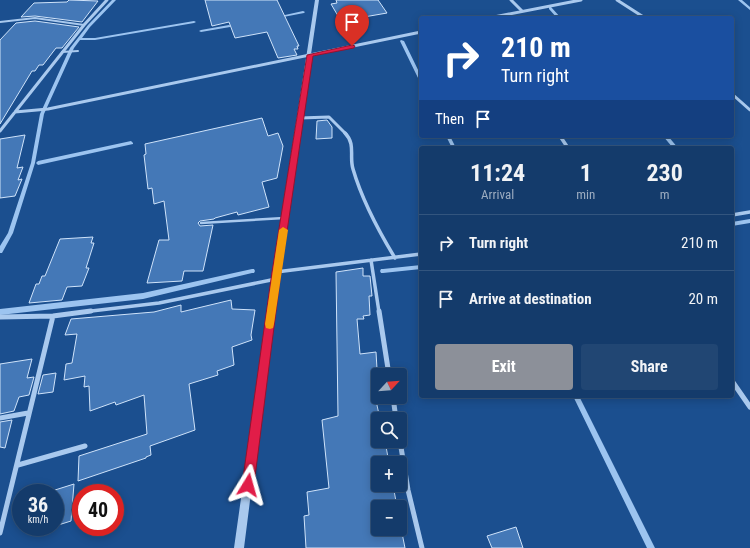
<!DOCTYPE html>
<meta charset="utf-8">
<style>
body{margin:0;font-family:"Roboto Condensed",sans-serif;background:#214673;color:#f1f3f6;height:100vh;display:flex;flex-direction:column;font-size:15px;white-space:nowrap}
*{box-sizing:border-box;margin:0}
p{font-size:13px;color:#9dadc1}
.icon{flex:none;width:22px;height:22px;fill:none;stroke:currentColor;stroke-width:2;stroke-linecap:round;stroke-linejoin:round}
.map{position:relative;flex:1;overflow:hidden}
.drawer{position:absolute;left:419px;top:146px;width:315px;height:252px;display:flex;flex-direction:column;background:#143b6b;border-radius:4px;box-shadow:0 2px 10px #0003,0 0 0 1px #33557e}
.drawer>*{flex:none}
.hud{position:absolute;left:419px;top:16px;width:315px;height:122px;border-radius:4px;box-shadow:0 2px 10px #0003,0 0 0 1px #33557e;background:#1a4fa0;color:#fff;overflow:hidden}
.needle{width:26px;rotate:64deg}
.tools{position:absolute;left:371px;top:368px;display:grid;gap:8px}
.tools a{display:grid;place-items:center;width:36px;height:36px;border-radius:4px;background:#143b6b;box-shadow:0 2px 10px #0003,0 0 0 1px #33557e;font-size:20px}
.speed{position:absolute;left:12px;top:484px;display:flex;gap:8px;font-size:20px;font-weight:700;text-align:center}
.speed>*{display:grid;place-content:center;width:52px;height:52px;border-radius:50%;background:#143b6b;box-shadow:0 2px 10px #0003,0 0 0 1px #33557e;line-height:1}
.speed small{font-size:10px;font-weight:400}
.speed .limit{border:6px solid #d22;background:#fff;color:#111}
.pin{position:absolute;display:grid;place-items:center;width:34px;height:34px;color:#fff;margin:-41px -17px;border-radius:50% 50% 50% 0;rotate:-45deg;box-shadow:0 0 4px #0007}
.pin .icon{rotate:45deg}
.me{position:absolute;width:44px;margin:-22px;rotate:8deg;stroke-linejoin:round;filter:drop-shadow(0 0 3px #0008)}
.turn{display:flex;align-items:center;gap:14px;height:84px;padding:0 16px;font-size:18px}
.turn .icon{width:52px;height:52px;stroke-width:2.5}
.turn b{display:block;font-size:28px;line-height:34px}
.then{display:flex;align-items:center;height:38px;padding:0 16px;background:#0003;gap:8px;font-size:15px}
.eta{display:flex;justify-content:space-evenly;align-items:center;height:68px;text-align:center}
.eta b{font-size:24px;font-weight:700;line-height:28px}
.button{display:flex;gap:8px;margin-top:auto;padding:8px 16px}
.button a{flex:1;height:46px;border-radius:4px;background:#8c9099;color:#fff;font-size:16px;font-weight:700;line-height:46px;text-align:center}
.button a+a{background:#214673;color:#f1f3f6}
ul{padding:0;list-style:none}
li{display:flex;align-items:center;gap:12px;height:56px;padding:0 16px;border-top:1px solid #33557e}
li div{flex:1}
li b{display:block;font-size:15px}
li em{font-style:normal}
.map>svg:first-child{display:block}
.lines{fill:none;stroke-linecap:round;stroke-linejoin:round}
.stream{fill:#9cc4f0;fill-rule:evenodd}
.building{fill:#4478b7;stroke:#cfe3fa}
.service-far1{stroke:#a9c9ee;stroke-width:2}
.service{stroke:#a9c9ee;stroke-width:2.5}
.minor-far2{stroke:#a9c9ee;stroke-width:3}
.minor-far1{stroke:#a9c9ee;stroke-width:3.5}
.minor{stroke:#a9c9ee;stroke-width:5}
.tertiary{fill:#a9c9ee;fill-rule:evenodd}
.route{fill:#e11d48;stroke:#92132f}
.slow{fill:#f59e0b}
</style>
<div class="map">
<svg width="750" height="548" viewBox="0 0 750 548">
<rect width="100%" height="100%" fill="#1b4f8f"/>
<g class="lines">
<!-- stream -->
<path class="stream" d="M112 0H116L90 27 82 38H95L194 21 196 22 194 23 95 40H80L74 48 44 114 35 163 13 233 2 253H0V246L8 233 31 163 40 114 70 48 88 25Z
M738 0H742L750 7V10Z
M549 7H551L561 18H557L549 9Z
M303 11 305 12 304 13 278 18 276 17Z
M229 25 231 26 230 27 201 32 199 31 201 30Z
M401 40 404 41 421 76V81L419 80 400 41Z
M446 136H450L456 148H452Z
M663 136H668L678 148H673Z
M131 141 133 143V144L38 165 36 163 38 161Z
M750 219V223L732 226V222Z
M421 265V269L383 273H381L380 271 381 269H383Z
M252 269H254L255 271 254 273H252L143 299 0 315V309L143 293Z
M573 396H579L655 548H647Z"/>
</g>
<!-- building -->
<path class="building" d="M69 0 98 1 82 22 35 16 21 17 34 3 67 2Z
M205 0H277L299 46H297L298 49H294L297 55 278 58 267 32 235 38 229 22 212 26Z
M336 0H378L387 13 341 21 331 4 337 3Z
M35 21 79 27 62 48H56L43 65H39L35 71H32L0 124V40L16 23Z
M262 118 268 136 278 133 283 146 277 178 262 182 269 207 238 215 237 212 215 218 214 219 200 221 198 223 200 226 213 225 203 271H184L182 281 147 283 159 240H169L164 201 154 204 152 188 148 189 144 155 146 154 145 144Z
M327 120 332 127V138L316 139 317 121Z
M25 135 17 168 23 167 18 180 22 179 15 196 0 198V139Z
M93 237 91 243H94L86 268H89L82 286 67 287 62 300 29 303 36 284H39L42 276H45L60 239Z
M363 268V276H370L372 296H369L370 315 363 316 364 319H357L360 354 376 352 378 386 373 387 380 419H378V441H385L389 463H378V485H393L397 507H378V529H400V523L405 548H306L304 516 309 515 307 492 329 488 322 420 338 416 336 272Z
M231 300 232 309 255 310 251 335 252 340 232 347 234 365 217 371 218 375 189 384 195 430 150 446 151 455 146 457V458L78 481 79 456 147 434 144 395 116 405 115 402 90 411 89 386 84 387 85 376 64 380 66 364 72 363 77 334 65 335 71 319 154 312 181 305V312Z
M32 359 27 378 34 377 29 395 19 397 14 411 0 414V364Z
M56 373 53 392 38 394 43 375Z
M12 420 5 448 0 447V422Z
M74 484 71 521 55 526V490Z
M516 527 523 548H492L487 536Z"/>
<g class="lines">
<!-- service-far1 -->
<path class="service-far1" d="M0 22 35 18 84 25
M62 52 78 51"/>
<!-- service -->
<path class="service" d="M201 223 284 218"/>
<!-- minor-far2 -->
<path class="minor-far2" d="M511 0 522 11
M617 0 645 18
M489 18 581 0
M732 94 750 110
M15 112 48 109 421 32
M300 118 329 117 346 134
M0 131 84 25 107 0"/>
<!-- minor-far1 -->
<path class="minor-far1" d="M345 133C356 144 349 157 353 169 362 200 378 230 395 258
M560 136 568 148
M732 215 750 212
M371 260 379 312
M276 272 421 254
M83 312 159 303 276 279"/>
<!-- minor -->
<path class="minor" d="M379 311 389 375
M0 317 53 316 91 311
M732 381 750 407
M393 397 396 419
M0 418 28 413
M400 441 408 490 422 548
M18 465 85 446
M0 533 53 316"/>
<!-- tertiary -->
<path class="tertiary" d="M315 0H319L279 272 244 548H234L273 272Z"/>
</g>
<!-- route -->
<path class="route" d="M352 45 355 46 354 48 313 56 281 272 254 485 252 489 248 491 243 489 242 485 272 272 307 55Z"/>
<!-- slow -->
<path class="slow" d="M283 227 288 230 274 324 273 328 270 329 266 328 265 324 279 230Z"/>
</svg>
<div class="tools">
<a><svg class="needle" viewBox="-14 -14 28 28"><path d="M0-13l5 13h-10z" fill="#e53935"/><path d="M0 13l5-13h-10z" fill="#9dadc1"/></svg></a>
<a><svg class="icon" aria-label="search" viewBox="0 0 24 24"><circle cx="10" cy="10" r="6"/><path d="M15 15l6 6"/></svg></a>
<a>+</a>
<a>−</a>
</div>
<div class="speed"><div>36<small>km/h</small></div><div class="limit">40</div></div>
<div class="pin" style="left:352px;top:46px;background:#d93025"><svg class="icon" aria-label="arrive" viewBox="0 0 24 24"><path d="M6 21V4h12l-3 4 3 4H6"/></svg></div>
<svg class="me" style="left:248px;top:485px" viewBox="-20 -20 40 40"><path d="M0-17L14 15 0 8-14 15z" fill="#e11d48" stroke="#fff" stroke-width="4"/></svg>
<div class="hud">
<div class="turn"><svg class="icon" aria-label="right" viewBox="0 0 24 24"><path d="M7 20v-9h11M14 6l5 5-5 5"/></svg><div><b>210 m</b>Turn right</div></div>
<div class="then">Then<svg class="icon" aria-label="arrive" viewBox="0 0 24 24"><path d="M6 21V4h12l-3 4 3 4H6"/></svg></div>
</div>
<section class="drawer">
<div class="eta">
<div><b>11:24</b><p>Arrival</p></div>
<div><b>1</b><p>min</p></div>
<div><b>230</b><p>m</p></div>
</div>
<ul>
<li><svg class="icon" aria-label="right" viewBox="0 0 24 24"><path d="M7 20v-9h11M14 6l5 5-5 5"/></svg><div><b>Turn right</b></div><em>210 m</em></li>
<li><svg class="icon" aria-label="arrive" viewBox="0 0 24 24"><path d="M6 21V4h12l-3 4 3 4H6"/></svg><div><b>Arrive at destination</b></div><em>20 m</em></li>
</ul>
<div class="button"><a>Exit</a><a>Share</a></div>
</section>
</div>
